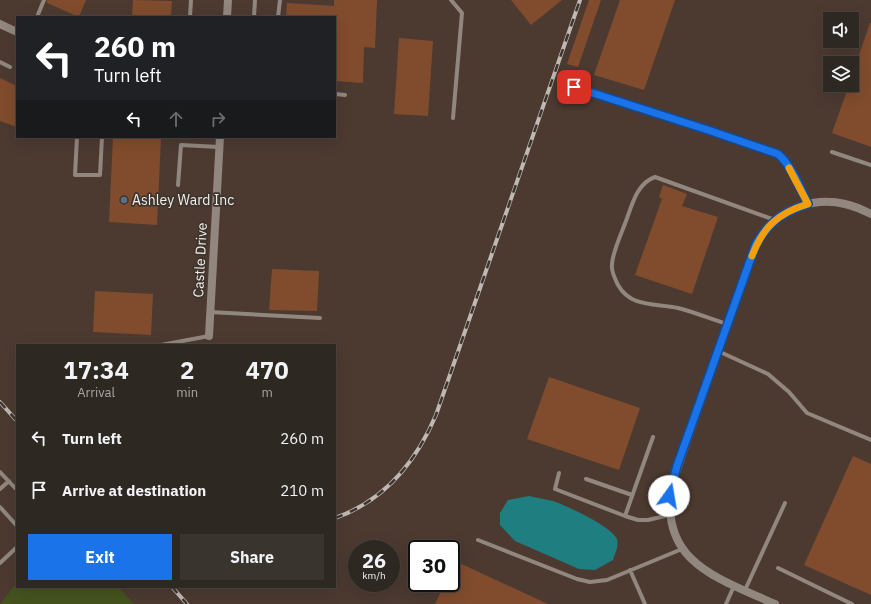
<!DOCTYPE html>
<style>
body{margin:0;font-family:"IBM Plex Sans",sans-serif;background:#3a342f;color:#f1f3f6;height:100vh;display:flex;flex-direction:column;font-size:15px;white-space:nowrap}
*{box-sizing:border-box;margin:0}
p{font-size:13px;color:#a7a6a5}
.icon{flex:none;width:22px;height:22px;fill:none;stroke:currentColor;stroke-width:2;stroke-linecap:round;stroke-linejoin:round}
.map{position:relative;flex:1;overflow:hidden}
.details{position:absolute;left:16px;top:344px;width:320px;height:244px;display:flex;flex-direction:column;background:#2e2822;border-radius:0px;box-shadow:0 4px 16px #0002,0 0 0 1px #494440}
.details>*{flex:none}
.top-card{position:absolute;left:16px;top:16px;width:320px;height:122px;border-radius:0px;box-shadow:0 4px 16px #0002,0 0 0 1px #494440;background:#202124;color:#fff;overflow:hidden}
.controls{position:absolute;left:823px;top:12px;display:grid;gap:8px}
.controls a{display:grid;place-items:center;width:36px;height:36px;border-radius:0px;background:#2e2822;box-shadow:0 4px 16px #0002,0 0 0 1px #494440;font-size:20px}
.speed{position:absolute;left:348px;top:540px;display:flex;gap:8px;font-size:20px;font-weight:700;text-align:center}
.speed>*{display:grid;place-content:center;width:52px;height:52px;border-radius:50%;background:#2e2822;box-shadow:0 4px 16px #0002,0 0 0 1px #494440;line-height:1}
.speed small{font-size:10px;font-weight:400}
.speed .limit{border:2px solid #111;border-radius:6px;background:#fff;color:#111}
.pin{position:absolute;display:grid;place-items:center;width:34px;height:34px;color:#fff;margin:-17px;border-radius:8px;box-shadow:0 2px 6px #0006}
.me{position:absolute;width:44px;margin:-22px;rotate:13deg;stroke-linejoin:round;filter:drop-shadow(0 0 3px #0008)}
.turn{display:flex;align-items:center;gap:14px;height:84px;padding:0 12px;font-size:18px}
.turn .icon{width:52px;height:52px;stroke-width:2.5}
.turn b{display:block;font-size:28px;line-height:34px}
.lanes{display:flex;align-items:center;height:38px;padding:0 12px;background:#0003;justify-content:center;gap:20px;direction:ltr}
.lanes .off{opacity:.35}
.eta{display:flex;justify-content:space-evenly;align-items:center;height:68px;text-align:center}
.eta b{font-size:24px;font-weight:700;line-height:28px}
.button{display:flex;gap:8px;margin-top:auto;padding:8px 12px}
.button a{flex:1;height:46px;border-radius:0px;background:#1a73e8;color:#fff;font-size:16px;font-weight:700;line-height:46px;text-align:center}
.button a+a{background:#3a342f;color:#f1f3f6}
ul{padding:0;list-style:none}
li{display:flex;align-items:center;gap:12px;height:52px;padding:0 12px}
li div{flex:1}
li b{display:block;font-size:15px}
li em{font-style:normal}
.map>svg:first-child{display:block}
.industrial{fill:#4c3a31;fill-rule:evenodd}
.green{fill:#44531e}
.water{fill:#1f7e80}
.building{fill:#804c2d}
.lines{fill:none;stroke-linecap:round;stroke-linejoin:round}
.lane{stroke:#91877f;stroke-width:4}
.street{stroke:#91877f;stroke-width:8}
.rail-casing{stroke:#bfb8b3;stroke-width:4}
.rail{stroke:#3d352e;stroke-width:2.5;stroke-dasharray:8;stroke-linecap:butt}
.route-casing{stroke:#114b97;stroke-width:10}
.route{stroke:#1a73e8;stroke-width:7}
.slow{stroke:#f59e0b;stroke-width:7}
.service-dot{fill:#5c6f8a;stroke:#3d352e;stroke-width:1.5}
.labels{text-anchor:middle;stroke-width:3.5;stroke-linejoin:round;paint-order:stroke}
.poi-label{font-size:14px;fill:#f4eeea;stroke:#3d352e;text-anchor:start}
.street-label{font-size:14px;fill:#f4eeea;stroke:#3d352e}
</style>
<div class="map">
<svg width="871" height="604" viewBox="0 0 871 604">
<rect width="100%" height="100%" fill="#3d352e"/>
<!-- industrial -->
<path class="industrial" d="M0 0H871V604H0ZM17 17H335V137H17ZM830 19H852V41H830ZM830 63H852V85H830ZM17 345H335V587H17ZM357 549H391V583H357ZM417 549H451V583H417Z"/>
<!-- green -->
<path class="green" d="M17 583V587H118L134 604H0Z"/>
<!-- water -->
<path class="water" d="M529 496C537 498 545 499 553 501 567 506 611 526 617 539 619 546 615 554 613 560L595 570 579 569 515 541 500 525V513L508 500Z"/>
<!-- building -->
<path class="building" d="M47 0H86L79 17 47 3Z
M133 0 172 1 171 17H132Z
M334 0H377L375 48 364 47 363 83 335 81V17H286L287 3 334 6Z
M511 0H562L531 25Z
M589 0H601L578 67 567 64Z
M620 0H675L644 90 594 75Z
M870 23H871V147L832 133 849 85H852V75Z
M399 38 433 41 428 116 394 114Z
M0 78 17 86V127L0 121Z
M113 137H161L157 225 109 222Z
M663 185 687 194 682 206 718 217 692 294 635 275 662 199 659 197Z
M272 269 319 271 317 311 269 310Z
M95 291 153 294 151 335 93 332Z
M549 377 640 408 619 470 527 439Z
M853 456 871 464V595L804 565Z
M455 561 548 604H435L445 583H451V570Z"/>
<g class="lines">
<!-- lane -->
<path class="lane" d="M451 0 462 13 453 118
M37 17 44 0
M190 17 191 0
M254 17 255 0
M278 17 280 0
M0 62 10 67
M574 87 708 130 778 154C792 166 800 188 808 204
M335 94 345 95
M77 137 75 175H100L102 137
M832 152 871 165
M178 185 181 145 219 147
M210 312 320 318
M727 324C711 319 694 312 678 308 655 303 631 308 618 285 615 279 611 271 612 265 612 253 622 232 626 221 632 205 637 183 655 177L775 220
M161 345 209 336
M718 351 768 374 789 392 807 413 871 440
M0 472 17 490
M559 473 555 489 625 516 638 520H648L669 515
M586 479 632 495
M0 489 9 481
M0 507 17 526
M625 516 653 437
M478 540 577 579 590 582 607 580 682 549
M0 563 17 547
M778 568 852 604
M630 570 645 604
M745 590 785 503
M726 604 734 586"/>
<!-- street -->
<path class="street" d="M227 17 228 0
M0 24 17 32
M209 336 220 137
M775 604C717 578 658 562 672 484L749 262C753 252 757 242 762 234 780 208 815 197 845 204 854 206 863 210 871 214"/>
<defs>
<path id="rail" d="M0 402 17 421
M335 518C384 501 416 462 436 415L580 0
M172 587 187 604"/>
</defs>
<!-- rail casing -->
<use href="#rail" class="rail-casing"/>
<!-- rail -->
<use href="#rail" class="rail"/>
</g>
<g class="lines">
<defs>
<path id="route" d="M574 87 708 130 778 154C792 166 800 188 808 204 783 212 770 221 756 244L677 466 669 496"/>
</defs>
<!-- route casing -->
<use href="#route" class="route-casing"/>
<!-- route -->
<use href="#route" class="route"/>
<!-- slow -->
<path class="slow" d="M752 256C763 227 778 213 808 204L789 168"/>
</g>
<!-- markers -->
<circle class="service-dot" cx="124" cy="200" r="4"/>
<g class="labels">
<!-- poi labels -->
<g class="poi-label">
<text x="132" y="205">Ashley Ward Inc</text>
</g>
<!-- street labels -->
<g class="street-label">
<text transform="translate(200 260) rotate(-87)" y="5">Castle Drive</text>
</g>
</g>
</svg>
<div class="controls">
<a><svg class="icon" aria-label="sound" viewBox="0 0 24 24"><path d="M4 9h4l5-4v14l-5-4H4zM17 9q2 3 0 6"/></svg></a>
<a><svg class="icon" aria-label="layers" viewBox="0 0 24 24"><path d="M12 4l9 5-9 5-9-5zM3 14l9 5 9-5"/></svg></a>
</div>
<div class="speed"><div>26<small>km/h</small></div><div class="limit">30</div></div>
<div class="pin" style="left:574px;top:87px;background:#d93025"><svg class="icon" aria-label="arrive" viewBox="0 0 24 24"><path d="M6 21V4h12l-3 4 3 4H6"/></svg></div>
<svg class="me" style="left:669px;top:496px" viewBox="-20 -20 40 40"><circle r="19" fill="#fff"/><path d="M0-13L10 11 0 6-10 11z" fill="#1a73e8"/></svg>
<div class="top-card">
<div class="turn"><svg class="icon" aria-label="left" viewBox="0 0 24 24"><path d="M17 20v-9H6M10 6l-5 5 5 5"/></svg><div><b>260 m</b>Turn left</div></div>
<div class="lanes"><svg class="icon" aria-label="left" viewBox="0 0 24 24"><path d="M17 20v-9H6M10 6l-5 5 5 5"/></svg><svg class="icon off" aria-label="ahead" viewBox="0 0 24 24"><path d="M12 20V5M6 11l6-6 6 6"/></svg><svg class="icon off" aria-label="right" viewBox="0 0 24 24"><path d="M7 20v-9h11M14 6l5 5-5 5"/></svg></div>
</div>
<section class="details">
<div class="eta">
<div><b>17:34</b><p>Arrival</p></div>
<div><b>2</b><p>min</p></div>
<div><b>470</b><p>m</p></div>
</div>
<ul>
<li><svg class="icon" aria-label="left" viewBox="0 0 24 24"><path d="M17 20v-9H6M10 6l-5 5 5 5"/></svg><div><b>Turn left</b></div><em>260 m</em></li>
<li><svg class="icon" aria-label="arrive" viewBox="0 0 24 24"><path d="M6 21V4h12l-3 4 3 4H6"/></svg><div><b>Arrive at destination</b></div><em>210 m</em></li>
</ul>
<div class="button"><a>Exit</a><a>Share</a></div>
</section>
</div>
